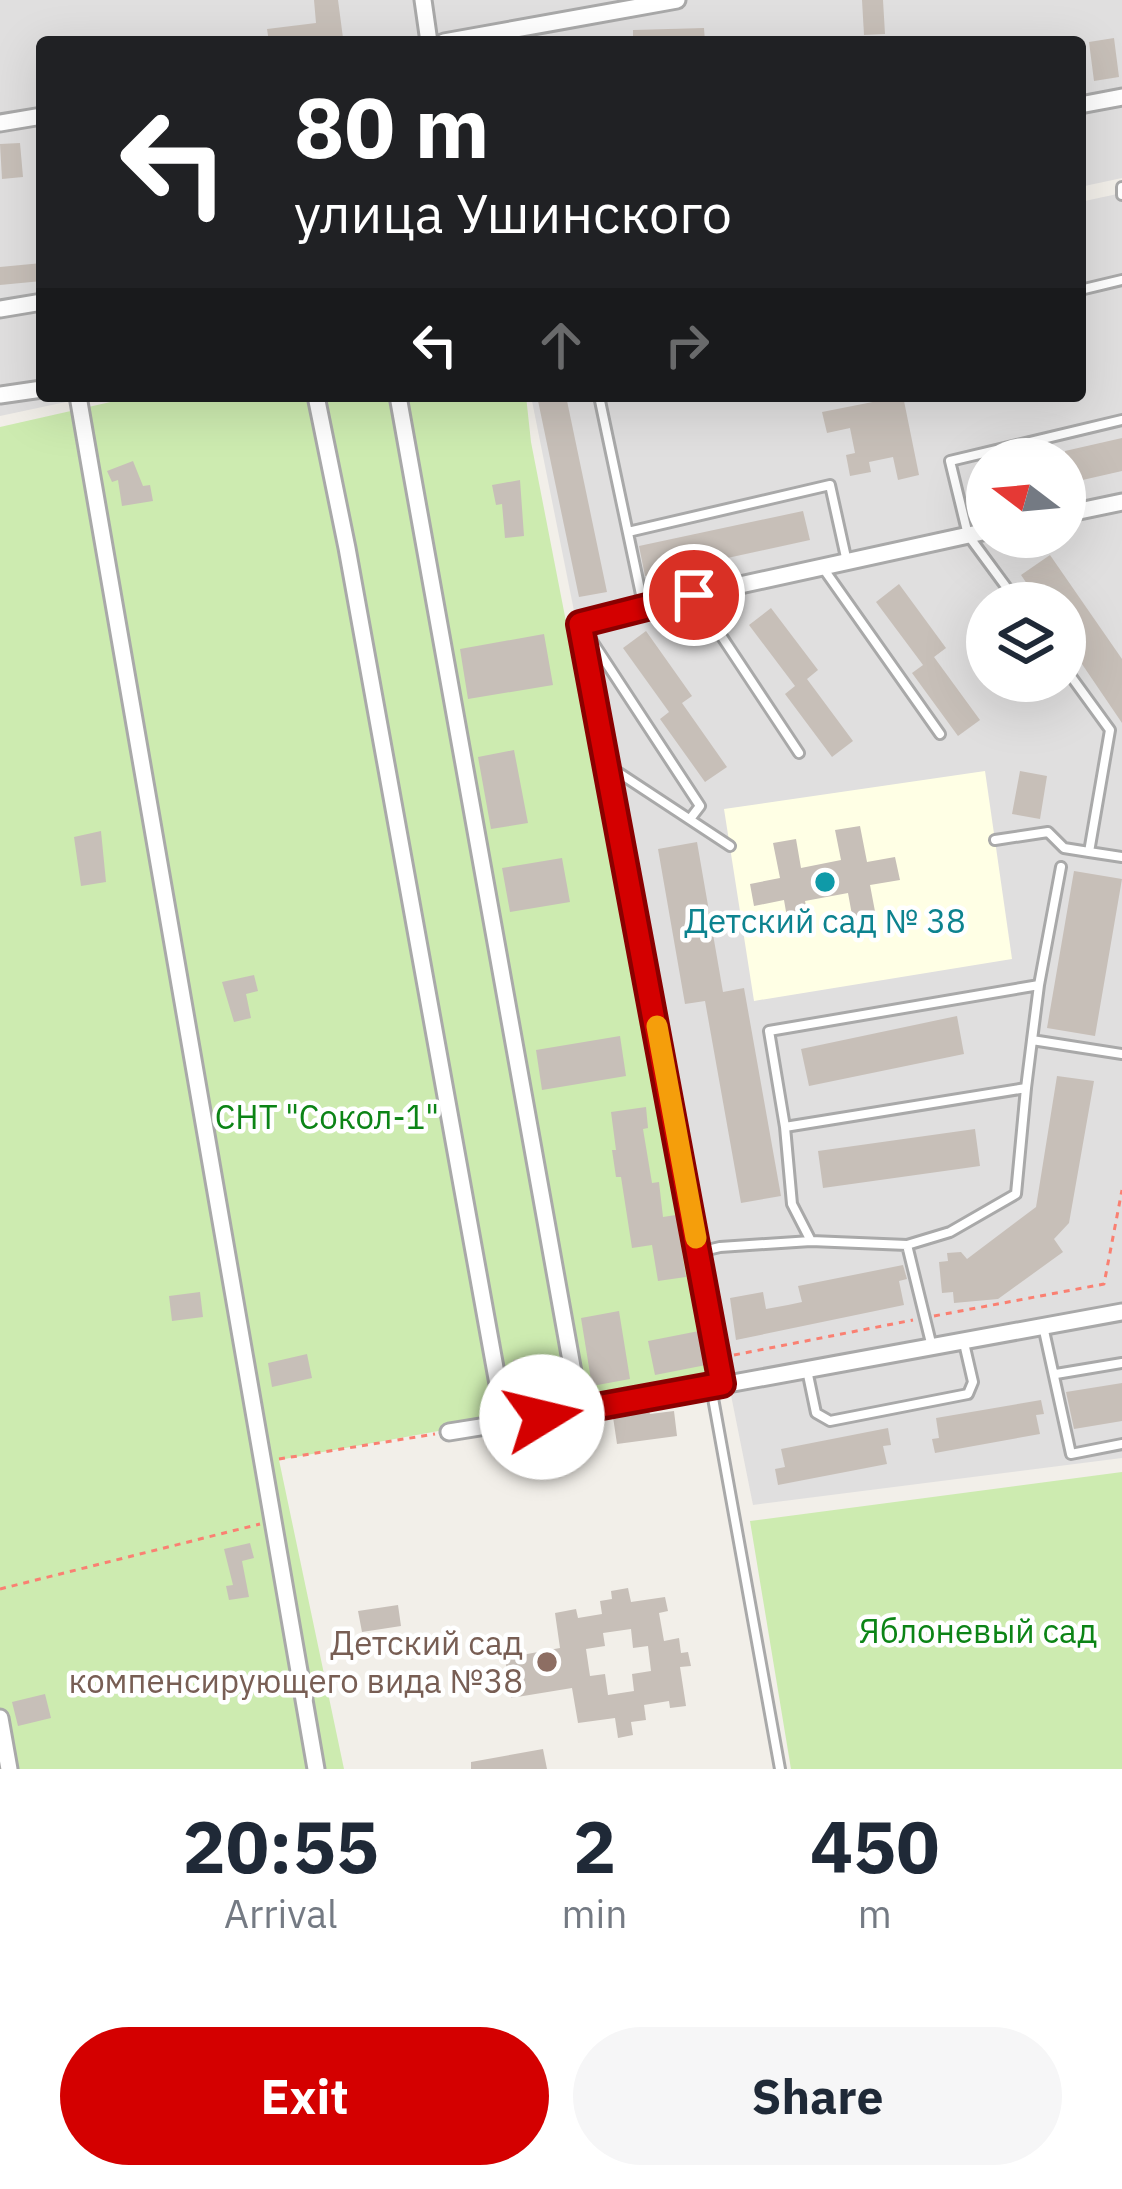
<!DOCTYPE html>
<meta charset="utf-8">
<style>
body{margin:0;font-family:"IBM Plex Sans",sans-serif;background:#f6f6f7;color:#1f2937;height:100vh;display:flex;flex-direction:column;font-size:45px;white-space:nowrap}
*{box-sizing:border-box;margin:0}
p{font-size:39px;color:#747a83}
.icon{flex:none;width:66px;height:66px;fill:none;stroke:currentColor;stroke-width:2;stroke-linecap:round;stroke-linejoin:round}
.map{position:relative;height:1769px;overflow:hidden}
.side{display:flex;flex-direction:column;background:#fff;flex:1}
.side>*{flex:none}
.hud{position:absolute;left:36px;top:36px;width:1050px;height:366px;border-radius:12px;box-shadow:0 12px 48px #0002;background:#202124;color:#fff;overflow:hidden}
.needle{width:78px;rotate:286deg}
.tools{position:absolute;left:966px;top:438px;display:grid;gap:24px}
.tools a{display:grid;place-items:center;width:120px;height:120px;border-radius:50%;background:#fff;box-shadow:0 12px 48px #0002;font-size:60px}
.pin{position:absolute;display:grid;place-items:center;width:102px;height:102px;color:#fff;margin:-51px;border:6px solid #fff;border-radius:50%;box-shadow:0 3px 12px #0007}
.me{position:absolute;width:132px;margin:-66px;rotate:81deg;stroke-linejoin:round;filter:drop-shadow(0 0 9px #0008)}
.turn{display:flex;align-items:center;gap:42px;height:252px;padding:0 60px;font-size:54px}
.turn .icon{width:156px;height:156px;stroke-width:2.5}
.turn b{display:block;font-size:84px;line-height:102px}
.lanes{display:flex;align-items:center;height:114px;padding:0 60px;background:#0003;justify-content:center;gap:60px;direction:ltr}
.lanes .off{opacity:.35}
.eta{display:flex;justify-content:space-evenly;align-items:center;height:204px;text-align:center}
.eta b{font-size:72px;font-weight:700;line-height:84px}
.action{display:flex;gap:24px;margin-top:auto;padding:24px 60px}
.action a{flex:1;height:138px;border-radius:72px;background:#d40000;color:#fff;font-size:48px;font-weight:700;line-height:138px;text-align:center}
.action a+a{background:#f6f6f7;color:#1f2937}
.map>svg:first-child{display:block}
.residential{fill:#e0dfdf;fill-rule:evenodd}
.education{fill:#ffffe5}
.grass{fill:#cdebb0}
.building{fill:#c7bfb8;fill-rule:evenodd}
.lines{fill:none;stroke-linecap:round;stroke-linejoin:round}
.lane-casing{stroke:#a9a9a9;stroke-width:14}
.street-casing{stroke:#a9a9a9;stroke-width:21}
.path{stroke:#fa8072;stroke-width:3;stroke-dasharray:6 6;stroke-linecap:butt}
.lane{stroke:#fff;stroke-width:8}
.street{stroke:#fff;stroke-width:15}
.route-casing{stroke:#8a0000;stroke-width:30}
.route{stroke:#d40000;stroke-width:21}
.slow{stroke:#f59e0b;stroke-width:21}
.culture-dot{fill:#0f9aa8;stroke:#fff;stroke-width:4.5}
.education-dot{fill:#8d6e63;stroke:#fff;stroke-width:4.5}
.labels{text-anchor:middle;stroke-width:9;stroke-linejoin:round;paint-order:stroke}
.culture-label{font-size:33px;fill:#0d838f;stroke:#fff}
.park-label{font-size:33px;fill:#0c8416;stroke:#fff}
.education-label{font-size:33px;fill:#785e54;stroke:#fff;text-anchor:end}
</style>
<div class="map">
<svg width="1122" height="1769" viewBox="0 0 1122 1769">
<rect width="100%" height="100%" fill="#f2efe9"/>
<!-- residential -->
<path class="residential" d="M0 0H1122V178L1080 187V42H42V396H94L0 416Z
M1122 193V1458L753 1505 531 396H1080V202ZM987 459H1065V537H987ZM987 603H1065V681H987Z"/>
<!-- education -->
<path class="education" d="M985 771 1012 959 754 1001 724 809Z"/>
<!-- grass -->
<path class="grass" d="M137 396H526L531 442 714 1381 279 1460 344 1769H0V427Z
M1122 1472V1769H791L750 1521Z"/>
<!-- building -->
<path class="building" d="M314 0H338L343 38 269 42 267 29 316 23Z
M862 0H883L885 34 864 35Z
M704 28 705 42H633V30Z
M1114 38 1119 77 1094 81 1089 42Z
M20 143 23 177 2 179 0 144Z
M42 263V281L0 285V267Z
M537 396H566L607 592 579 597Z
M903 396 919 475 898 480 893 457 869 462 871 472 850 476 846 455 855 453 850 428 827 433 822 412Z
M1122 438V471L1065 484V451Z
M133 461 143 486 150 485 153 501 122 506 118 480 112 482 107 471Z
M520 480 524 536 505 538 502 504 496 505 492 485Z
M803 511 810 540 645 576 639 546Z
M1050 555 1122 659V723L1065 639V603H1040L1021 575Z
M899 584 946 648 934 657 980 720 958 736 912 673 923 665 876 602Z
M771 608 818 670 807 679 853 741 832 757 785 694 795 686 749 625Z
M646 631 692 696 682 703 727 767 705 782 660 719 669 712 623 648Z
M544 634 553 685 468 699 460 649Z
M514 750 528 823 491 829 478 757Z
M1020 771 1047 776 1040 819 1012 814Z
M860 826 867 862 895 857 900 880 870 885 877 922 854 926 848 893 805 901 811 931 790 935 784 900 754 906 750 884 780 878 773 843 796 839 801 868 841 860 835 830Z
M101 831 106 882 81 886 74 837Z
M697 842 723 992 744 988 781 1196 741 1203 705 1001 685 1004 658 849Z
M562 858 570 902 510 912 502 868Z
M1074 871 1122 879 1095 1036 1047 1028Z
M254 975 258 991 246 994 251 1018 234 1022 222 982Z
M957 1016 964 1054 809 1086 801 1049Z
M620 1036 626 1076 542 1090 536 1050Z
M1057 1076 1094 1081 1069 1223 1054 1239 1063 1252 998 1299 954 1303 953 1292 942 1293 939 1262 948 1261 947 1253 961 1252 967 1259 1036 1207Z
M646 1107 648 1128 643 1129 652 1183 659 1182 663 1217 676 1215 686 1277 658 1281 652 1245 632 1248 621 1177H616L612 1150H616L611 1112Z
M975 1129 980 1166 823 1188 818 1151Z
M903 1265 907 1279 899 1281 904 1305 736 1340 730 1298 763 1292 766 1309 788 1305 802 1302 798 1286Z
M200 1292 203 1317 172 1321 169 1296Z
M619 1311 630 1379 592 1386 581 1318Z
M699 1331 706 1365 655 1375 648 1341Z
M307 1354 312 1378 272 1387 268 1363Z
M544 1355 549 1386 518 1391 513 1360Z
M1122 1383V1421L1074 1429 1066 1392Z
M1041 1400 1044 1414 1036 1415 1040 1434 935 1453 932 1439 939 1438 936 1418Z
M649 1411 650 1414 674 1411 677 1436 617 1444 613 1417Z
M888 1428 891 1445 883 1446 887 1464 778 1485 775 1469 785 1467 781 1449Z
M250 1543 254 1558 242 1561 249 1597 229 1600 226 1586 233 1585 224 1549Z
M628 1588 631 1602 665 1597 668 1611 659 1613 664 1641 679 1638 681 1653 688 1652 691 1666 680 1667 686 1706 670 1708 669 1701 644 1705 646 1720 631 1722 633 1735 618 1738 615 1718 578 1723 572 1688 511 1698 505 1658 560 1648 555 1613 576 1609 578 1618 602 1614 600 1601 612 1599 611 1591ZM631 1629 633 1648 648 1646 651 1671 632 1674 634 1691 608 1695 605 1674 590 1676 586 1649 605 1646 603 1633Z
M398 1605 401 1626 362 1632 358 1611Z
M45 1694 51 1718 18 1726 12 1702Z
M543 1749 547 1769H471V1762Z"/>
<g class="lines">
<defs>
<path id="lane" d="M1122 187V195
M1080 290 1122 280
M599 396 643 604
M628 532 830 485 847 562
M823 568 940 734
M695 596 799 753
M1018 603 968 535 950 461 1122 420
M588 635 700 806 690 819
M1065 668 1110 730 1089 852 1122 857
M610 767 730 846
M995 840 1048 832 1064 848 1089 852
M1039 985 1061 867
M785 1127 769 1031 1039 985 1032 1040
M907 1245 950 1232 1016 1194 1026 1088
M699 1252 720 1247 811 1241
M1043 1326 1071 1454 1122 1444
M932 1347 907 1245 811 1241 792 1204 785 1127 1026 1088 1032 1040 1122 1054
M807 1370 816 1413 830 1421 968 1394 973 1382 964 1343
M1056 1374 1122 1363
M711 1387 780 1769"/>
<path id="street" d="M423 0 429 42
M444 42 677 0
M1080 105 1122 97
M0 123 42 116
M0 309 42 302
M0 395 42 389
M78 396 316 1769
M316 396 347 548 505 1423
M398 396 580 1411 449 1432
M1065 514 1122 502
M722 1384 580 624 644 606 987 531
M580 1411 1122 1312
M0 1718 9 1769"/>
</defs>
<!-- lane casing -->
<use href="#lane" class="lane-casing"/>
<!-- street casing -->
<use href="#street" class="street-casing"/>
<!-- path -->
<path class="path" d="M653 622 678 616
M934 1316 1104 1284 1122 1190
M734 1355 913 1320
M279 1459 435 1434
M0 1589 260 1524"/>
<!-- lane -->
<use href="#lane" class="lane"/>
<!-- street -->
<use href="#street" class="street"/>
</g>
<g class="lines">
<defs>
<path id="route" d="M542 1417 722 1384 580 624 694 595"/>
</defs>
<!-- route casing -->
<use href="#route" class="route-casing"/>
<!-- route -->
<use href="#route" class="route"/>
<!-- slow -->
<path class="slow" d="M657 1026 696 1238"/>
</g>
<!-- markers -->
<circle class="culture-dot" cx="825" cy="882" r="12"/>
<circle class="education-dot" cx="547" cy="1662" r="12"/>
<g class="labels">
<!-- culture labels -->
<g class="culture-label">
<text x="825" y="933">Детский сад № 38</text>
</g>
<!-- park labels -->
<g class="park-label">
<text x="327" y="1129">СНТ "Сокол-1"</text>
<text x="978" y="1643">Яблоневый сад</text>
</g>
<!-- education labels -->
<g class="education-label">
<text x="523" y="1655">Детский сад<tspan x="523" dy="38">компенсирующего вида №38</tspan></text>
</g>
</g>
</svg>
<div class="tools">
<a><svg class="needle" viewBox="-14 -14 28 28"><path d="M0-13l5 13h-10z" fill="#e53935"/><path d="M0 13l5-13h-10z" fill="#747a83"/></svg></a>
<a><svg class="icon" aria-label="layers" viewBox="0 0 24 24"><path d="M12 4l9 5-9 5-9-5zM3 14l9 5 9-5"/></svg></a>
</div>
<div class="pin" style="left:694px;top:595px;background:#d93025"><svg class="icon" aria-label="arrive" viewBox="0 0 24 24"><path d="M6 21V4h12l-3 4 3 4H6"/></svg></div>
<svg class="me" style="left:542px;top:1417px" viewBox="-20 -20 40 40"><circle r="19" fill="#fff"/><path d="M0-13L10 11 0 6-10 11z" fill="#d40000"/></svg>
<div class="hud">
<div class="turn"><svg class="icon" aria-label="left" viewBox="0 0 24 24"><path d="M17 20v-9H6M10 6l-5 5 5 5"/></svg><div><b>80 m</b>улица Ушинского</div></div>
<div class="lanes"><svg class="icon" aria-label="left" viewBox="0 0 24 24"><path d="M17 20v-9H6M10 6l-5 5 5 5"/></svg><svg class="icon off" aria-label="ahead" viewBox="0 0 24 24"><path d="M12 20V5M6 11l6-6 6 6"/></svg><svg class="icon off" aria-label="right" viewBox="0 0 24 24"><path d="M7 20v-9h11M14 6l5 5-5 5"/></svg></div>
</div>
</div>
<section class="side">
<div class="eta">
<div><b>20:55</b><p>Arrival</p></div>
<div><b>2</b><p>min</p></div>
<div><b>450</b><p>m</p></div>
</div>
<div class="action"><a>Exit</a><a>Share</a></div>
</section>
